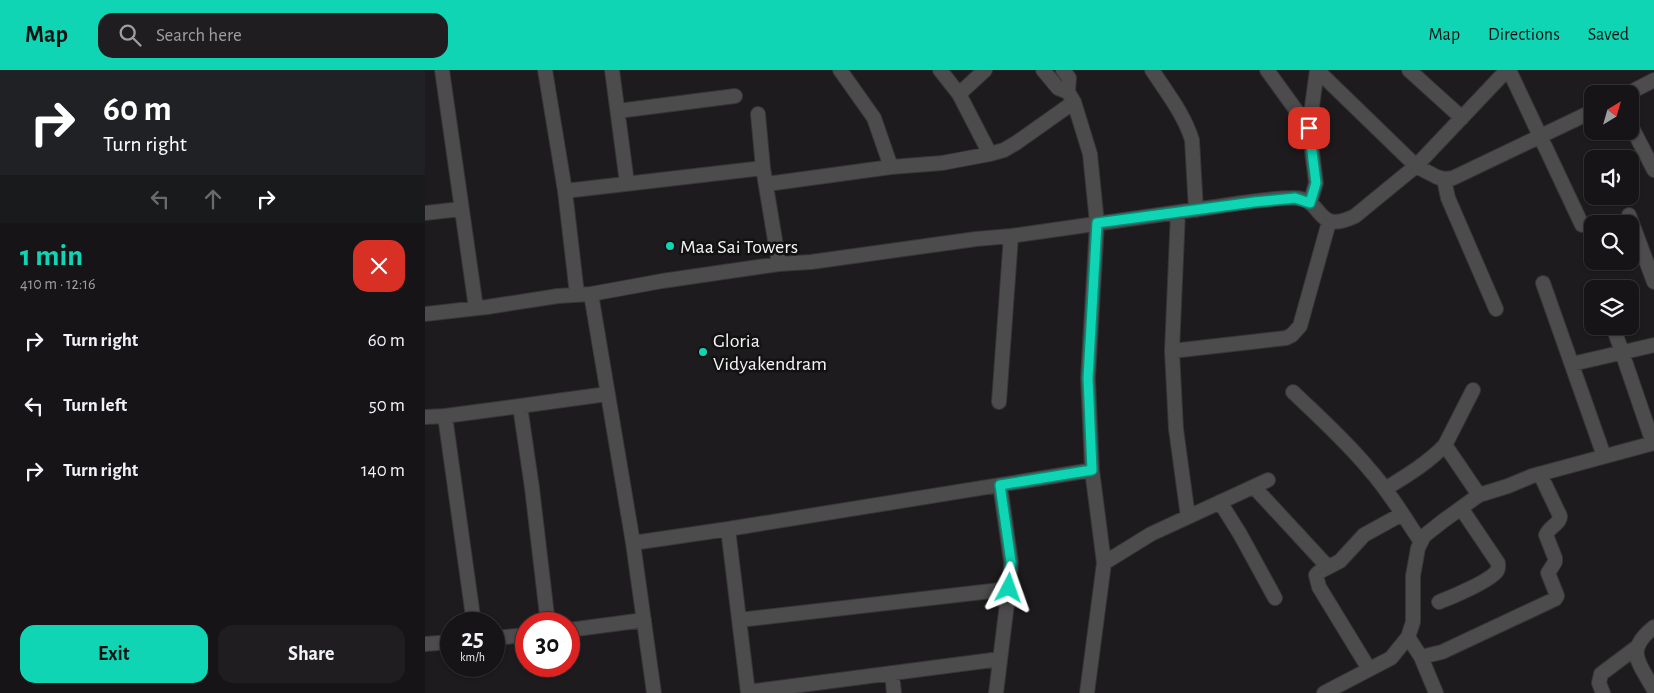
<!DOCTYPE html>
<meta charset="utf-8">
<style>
body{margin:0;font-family:"Alegreya Sans",sans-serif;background:#1f1d1f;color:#f1f3f6;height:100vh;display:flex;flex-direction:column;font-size:19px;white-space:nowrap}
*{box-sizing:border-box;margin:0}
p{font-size:16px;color:#9e9ea1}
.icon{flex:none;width:28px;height:28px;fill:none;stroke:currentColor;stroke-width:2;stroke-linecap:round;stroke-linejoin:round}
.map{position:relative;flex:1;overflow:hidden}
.details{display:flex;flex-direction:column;background:#161416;width:425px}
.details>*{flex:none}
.guide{background:#202124;color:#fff;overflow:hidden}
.needle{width:32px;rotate:37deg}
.fabs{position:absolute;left:1159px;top:15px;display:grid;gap:10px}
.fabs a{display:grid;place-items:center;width:55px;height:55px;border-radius:10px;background:#161416;box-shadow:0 1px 4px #0004,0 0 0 1px #353335;font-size:25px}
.speed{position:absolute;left:15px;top:542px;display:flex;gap:10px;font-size:25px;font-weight:700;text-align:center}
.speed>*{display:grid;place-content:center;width:65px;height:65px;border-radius:50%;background:#161416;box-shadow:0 1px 4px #0004,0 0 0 1px #353335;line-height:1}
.speed small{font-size:12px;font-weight:400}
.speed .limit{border:8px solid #d22;background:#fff;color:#111}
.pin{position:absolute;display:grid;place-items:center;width:42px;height:42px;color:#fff;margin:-21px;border-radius:10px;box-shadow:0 2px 8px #0006}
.me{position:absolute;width:55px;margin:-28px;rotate:4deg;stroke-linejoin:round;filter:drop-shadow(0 0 4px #0008)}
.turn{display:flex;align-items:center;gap:18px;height:105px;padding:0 20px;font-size:22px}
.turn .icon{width:65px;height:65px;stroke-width:2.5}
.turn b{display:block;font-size:35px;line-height:42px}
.lanes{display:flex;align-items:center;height:48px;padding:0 20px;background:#0003;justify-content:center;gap:25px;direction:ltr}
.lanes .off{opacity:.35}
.round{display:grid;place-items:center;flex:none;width:52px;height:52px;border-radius:15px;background:#1f1d1f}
.summary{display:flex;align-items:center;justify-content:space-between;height:85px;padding:0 20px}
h1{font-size:30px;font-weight:600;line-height:38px;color:#0fd5b4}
.primary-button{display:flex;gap:10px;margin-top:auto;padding:10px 20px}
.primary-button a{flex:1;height:58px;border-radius:15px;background:#0fd5b4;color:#111;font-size:20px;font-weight:600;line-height:58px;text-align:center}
.primary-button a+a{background:#1f1d1f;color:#f1f3f6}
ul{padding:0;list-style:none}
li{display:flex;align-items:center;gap:15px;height:65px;padding:0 20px}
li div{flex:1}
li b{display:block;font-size:19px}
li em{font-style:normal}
header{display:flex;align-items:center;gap:30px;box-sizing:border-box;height:70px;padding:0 25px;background:#0fd5b4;color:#111}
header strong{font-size:24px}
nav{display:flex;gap:28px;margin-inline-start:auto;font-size:18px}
.search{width:350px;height:45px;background:#1f1d1f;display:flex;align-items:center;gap:12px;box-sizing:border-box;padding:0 18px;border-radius:15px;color:#9e9ea1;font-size:19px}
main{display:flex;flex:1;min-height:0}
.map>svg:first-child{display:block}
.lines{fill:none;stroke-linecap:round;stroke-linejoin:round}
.minor-casing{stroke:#373537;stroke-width:16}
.minor{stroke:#4d4c4d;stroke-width:14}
.route-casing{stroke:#0a8a75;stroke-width:12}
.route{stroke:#0fd5b4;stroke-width:9}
.poi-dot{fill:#0fd5b4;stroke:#131213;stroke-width:2}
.labels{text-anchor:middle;stroke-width:5;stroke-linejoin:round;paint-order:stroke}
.poi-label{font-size:20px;fill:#f5f4f5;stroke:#131213;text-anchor:start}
</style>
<header>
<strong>Map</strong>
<div class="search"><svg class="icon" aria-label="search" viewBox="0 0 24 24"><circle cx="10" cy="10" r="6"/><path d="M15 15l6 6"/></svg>Search here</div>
<nav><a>Map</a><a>Directions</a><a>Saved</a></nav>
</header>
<main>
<section class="details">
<div class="guide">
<div class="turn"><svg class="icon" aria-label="right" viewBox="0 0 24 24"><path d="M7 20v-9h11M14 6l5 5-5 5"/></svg><div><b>60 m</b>Turn right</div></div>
<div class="lanes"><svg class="icon off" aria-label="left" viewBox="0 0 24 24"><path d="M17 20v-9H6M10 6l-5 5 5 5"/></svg><svg class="icon off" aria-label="ahead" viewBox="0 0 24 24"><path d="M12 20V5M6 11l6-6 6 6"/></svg><svg class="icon" aria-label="right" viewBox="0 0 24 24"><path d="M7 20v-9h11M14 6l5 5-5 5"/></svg></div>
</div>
<div class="summary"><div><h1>1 min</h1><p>410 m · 12:16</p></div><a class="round" style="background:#d93025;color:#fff"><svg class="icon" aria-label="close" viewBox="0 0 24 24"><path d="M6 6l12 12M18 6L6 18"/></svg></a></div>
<ul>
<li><svg class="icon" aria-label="right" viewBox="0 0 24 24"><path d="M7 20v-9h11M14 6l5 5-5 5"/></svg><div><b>Turn right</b></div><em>60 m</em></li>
<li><svg class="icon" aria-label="left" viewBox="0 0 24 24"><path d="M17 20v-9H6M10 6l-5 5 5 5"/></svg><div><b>Turn left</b></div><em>50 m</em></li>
<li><svg class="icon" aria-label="right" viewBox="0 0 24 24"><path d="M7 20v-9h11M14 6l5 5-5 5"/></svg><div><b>Turn right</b></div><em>140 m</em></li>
</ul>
<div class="primary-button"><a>Exit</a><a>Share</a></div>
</section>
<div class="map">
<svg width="1229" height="623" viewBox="0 0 1229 623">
<rect width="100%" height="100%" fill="#1d1b1d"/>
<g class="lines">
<defs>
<path id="minor" d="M17 0 51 238
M120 0 140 121 152 224
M187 0 202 113
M415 0 449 48 466 97
M515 0 534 24 565 84
M618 0 633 18 643 22 649 32 665 84 672 153 663 308 667 400 679 493 662 623
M638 0 644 8 643 22
M727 0C742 23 759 44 767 70L771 140
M842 0 884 58
M892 0 991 96 1012 107 1019 109 1028 108 1168 41
M984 0 1037 48
M1084 0 1157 155
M534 24 560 0
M1202 24 1229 10
M193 41 310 26
M333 44 338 98
M1205 54 1229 100
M1019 109 1023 128 1071 239
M342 114 466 97 517 93 565 84 579 80 591 73 649 32
M140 121 338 98 354 194
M885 133 891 113 884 58 892 0
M753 142 747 281 751 359 763 447
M0 143 36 139
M1204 145 1229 212
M1118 213 1179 386
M166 224 208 473
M0 244 62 237 133 226 166 224 237 211 354 194 386 192 551 169 586 166C651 157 716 147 782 138 810 134 840 128 869 128 900 128 889 166 930 146L991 96 1082 0
M1188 256 1228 373
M747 281 861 268 867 265 875 256 904 152
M1147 294 1229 275
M868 322C894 347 921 371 944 399 964 421 979 447 996 472
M574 332 586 166
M95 336 182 324
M20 346 95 336 107 418 123 554
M0 347 20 346 49 554
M1020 375 1054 425
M829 417 903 497
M960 419C981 406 1003 393 1020 375L1048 320
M795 432 815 464 850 528
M679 493 726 464 843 410
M1014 532C1027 527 1065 511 1072 501 1074 497 1073 496 1073 493L1036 438
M314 550 584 519
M1229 557C1199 581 1214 592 1229 620
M144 560 219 550
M983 567 996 587 1011 623
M69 568 101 565
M0 574 26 572
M996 587 1017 582 1130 529 1132 526 1131 523 1123 503 1130 492V488L1121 465C1124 457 1135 454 1135 446L1115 404
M944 599 894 517 891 505 894 502 915 491 939 465 977 444
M467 603 469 623
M323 622 575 589
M229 623 208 473 303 459
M323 623 303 459 667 400
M571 623 585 509 586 492 575 415
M899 623 966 588 983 567 988 552V506L993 478 999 466 1018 451 1054 425 1083 416 1107 406 1229 373
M1178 623 1174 613 1176 604 1212 577"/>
</defs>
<!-- minor casing -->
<use href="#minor" class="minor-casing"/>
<!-- minor -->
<use href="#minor" class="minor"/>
</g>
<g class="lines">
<defs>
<path id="route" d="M584 518 586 492 575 415 667 400 663 308 672 153 829 132 870 128 885 133 891 113 884 58"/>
</defs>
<!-- route casing -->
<use href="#route" class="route-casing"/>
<!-- route -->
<use href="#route" class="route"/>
</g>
<!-- markers -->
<g class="poi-dot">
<circle cx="245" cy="176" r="5"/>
<circle cx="278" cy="282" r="5"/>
</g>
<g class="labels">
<!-- poi labels -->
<g class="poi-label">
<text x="255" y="183">Maa Sai Towers</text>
<text x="288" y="277">Gloria<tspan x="288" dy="23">Vidyakendram</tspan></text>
</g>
</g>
</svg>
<div class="fabs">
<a><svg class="needle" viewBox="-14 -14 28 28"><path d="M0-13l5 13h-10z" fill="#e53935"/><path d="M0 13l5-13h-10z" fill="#9e9ea1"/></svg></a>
<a><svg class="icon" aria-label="sound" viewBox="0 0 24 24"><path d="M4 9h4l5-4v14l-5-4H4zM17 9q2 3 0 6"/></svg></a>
<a><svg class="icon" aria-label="search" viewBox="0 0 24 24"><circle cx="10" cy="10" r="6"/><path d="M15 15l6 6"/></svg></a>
<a><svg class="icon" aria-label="layers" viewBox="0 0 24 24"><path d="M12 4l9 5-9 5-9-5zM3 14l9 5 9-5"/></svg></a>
</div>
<div class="speed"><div>25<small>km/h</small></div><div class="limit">30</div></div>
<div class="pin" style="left:884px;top:58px;background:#d93025"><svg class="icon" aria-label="arrive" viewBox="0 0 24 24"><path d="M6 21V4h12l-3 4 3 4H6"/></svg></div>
<svg class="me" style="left:584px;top:518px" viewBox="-20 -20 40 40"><path d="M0-17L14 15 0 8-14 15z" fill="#0fd5b4" stroke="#fff" stroke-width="4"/></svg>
</div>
</main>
